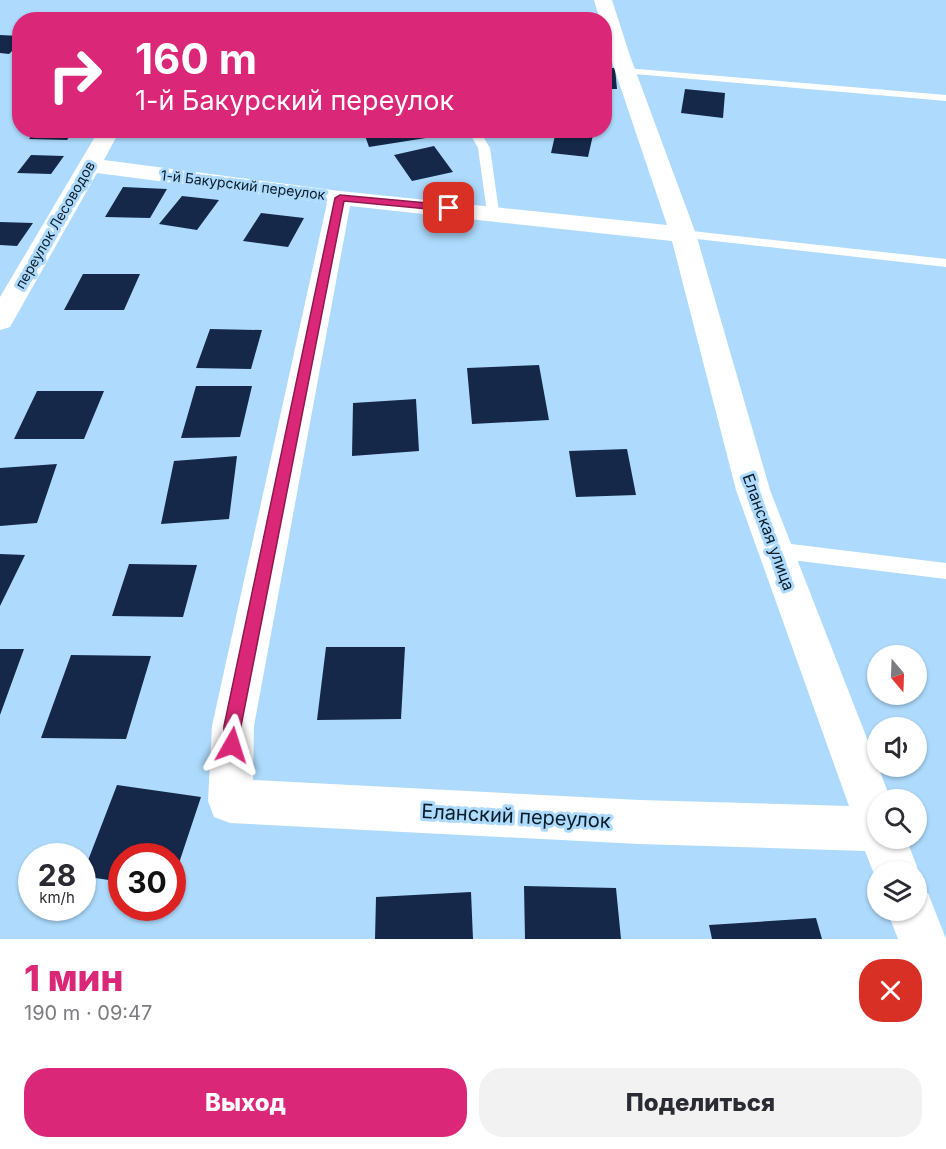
<!DOCTYPE html>
<html lang="ru">
<meta charset="utf-8">
<style>
body{margin:0;font-family:Inter,sans-serif;background:#f2f2f3;color:#2b2b33;height:100vh;display:flex;flex-direction:column;font-size:22px;white-space:nowrap}
*{box-sizing:border-box;margin:0}
p{font-size:20px;color:#7c7c81}
.icon{flex:none;width:33px;height:33px;fill:none;stroke:currentColor;stroke-width:2;stroke-linecap:round;stroke-linejoin:round}
.map{position:relative;height:939px;overflow:hidden}
.drawer{display:flex;flex-direction:column;background:#fff;flex:1}
.drawer>*{flex:none}
.banner{position:absolute;left:12px;top:12px;width:600px;height:126px;border-radius:24px;box-shadow:0 2px 4px #0004;background:#db2777;color:#fff;overflow:hidden}
.needle{width:39px;rotate:161deg}
.controls{position:absolute;left:867px;top:645px;display:grid;gap:12px}
.controls a{display:grid;place-items:center;width:60px;height:60px;border-radius:50%;background:#fff;box-shadow:0 2px 4px #0004;font-size:30px}
.speed{position:absolute;left:18px;top:843px;display:flex;gap:12px;font-size:30px;font-weight:700;text-align:center}
.speed>*{display:grid;place-content:center;width:78px;height:78px;border-radius:50%;background:#fff;box-shadow:0 2px 4px #0004;line-height:1}
.speed small{font-size:15px;font-weight:400}
.speed .limit{border:9px solid #d22;background:#fff;color:#111}
.pin{position:absolute;display:grid;place-items:center;width:51px;height:51px;color:#fff;margin:-26px;border-radius:12px;box-shadow:0 3px 9px #0006}
.me{position:absolute;width:66px;margin:-33px;rotate:6deg;stroke-linejoin:round;filter:drop-shadow(0 0 4px #0008)}
.turn{display:flex;align-items:center;gap:21px;height:126px;padding:0 24px;font-size:27px}
.turn .icon{width:78px;height:78px;stroke-width:2.5}
.turn b{display:block;font-size:42px;line-height:51px}
.round{display:grid;place-items:center;flex:none;width:63px;height:63px;border-radius:24px;background:#f2f2f3}
.headline{display:flex;align-items:center;justify-content:space-between;height:102px;padding:0 24px}
h1{font-size:36px;font-weight:800;line-height:45px;color:#db2777}
.action{display:flex;gap:12px;margin-top:auto;padding:12px 24px}
.action a{flex:1;height:69px;border-radius:24px;background:#db2777;color:#fff;font-size:24px;font-weight:800;line-height:69px;text-align:center}
.action a+a{background:#f2f2f3;color:#2b2b33}
.map>svg:first-child{display:block}
.building{fill:#152849}
.lines{fill:none;stroke-linecap:round;stroke-linejoin:round}
.service{fill:#fff;fill-rule:evenodd}
.minor{fill:#fff;fill-rule:evenodd}
.route{fill:#db2777;stroke:#8e194d;stroke-width:1.5}
.labels{text-anchor:middle;stroke-width:6;stroke-linejoin:round;paint-order:stroke}
.far-street-label{font-size:14px;fill:#0a1c28;stroke:#aedbfd}
.street-label{font-size:16px;fill:#0a1c28;stroke:#aedbfd}
.near-street-label{font-size:20px;fill:#0a1c28;stroke:#aedbfd}
</style>
<div class="map">
<svg width="946" height="939" viewBox="0 0 946 939">
<rect width="100%" height="100%" fill="#aedbfd"/>
<!-- building -->
<path class="building" d="M0 35 20 36V43L9 54 0 53Z
M604 68H615L617 89H604Z
M685 89 725 93 723 118 681 113Z
M36 130H74L67 140 29 139Z
M363 130H422L426 138 369 147Z
M556 131 593 135 588 157 551 153Z
M434 146 453 172 412 181 394 155Z
M31 155 64 156 51 174 17 173Z
M123 187 167 189 150 218 105 217Z
M182 196 219 200 197 230 159 224Z
M261 213 304 218 288 247 243 241Z
M0 222 33 223 17 246 0 245Z
M83 274H140L124 310H64Z
M210 329 262 330 251 369 196 368Z
M539 365 549 420 472 424 467 368Z
M196 386H252L240 437 181 438Z
M37 391H104L84 439H14Z
M416 399 419 451 352 456 353 403Z
M627 449 636 495 576 497 569 451Z
M237 456 229 519 161 524 174 461Z
M57 464 37 523 0 526V468Z
M0 554 25 555 0 606Z
M129 564 197 565 183 617 112 616Z
M326 647H405L401 719 317 720Z
M0 649H24L0 715Z
M71 655 151 656 126 739 41 738Z
M117 785 201 797 173 881 172 856H122V882L82 876Z
M524 886 616 888 621 939H525Z
M471 892 473 939H375L376 897Z
M816 918 822 939H712L709 925Z"/>
<g class="lines">
<!-- service -->
<path class="service" d="M626 68 946 95V101L623 73V69Z
M468 130H479L490 148 499 212 497 215H489L487 212 478 148Z
M683 230 946 259V267L679 237 677 234 679 231Z
M775 542 946 563V579L775 558 769 556 766 550 769 544Z"/>
<!-- minor -->
<path class="minor" d="M594 0H612L630 56 696 234 770 490 891 800H878V838H906L919 872 916 879V872H878V884L865 851 639 844 230 823 214 817 208 801 212 726 327 203 97 173 10 327 0 330V297L99 130H120L104 160 340 191 667 225 610 56 604 35V20H600ZM350 206 672 241 736 490 849 806 639 800 253 780 254 726Z
M916 888 928 893 946 939H898L887 910H916Z"/>
</g>
<!-- route -->
<path class="route" d="M340 195 449 205 454 208 449 211 344 201 241 726 238 751 232 753 226 751 223 745 224 726 335 198Z"/>
<g class="labels">
<!-- far-street labels -->
<g class="far-street-label">
<text transform="translate(243 185) rotate(7)" y="5">1-й Бакурский переулок</text>
<text transform="translate(55 225) rotate(-60)" y="5">переулок Лесоводов</text>
</g>
<!-- street labels -->
<g class="street-label">
<text transform="translate(769 532) rotate(70)" y="6">Еланская улица</text>
</g>
<!-- near-street labels -->
<g class="near-street-label">
<text transform="translate(516 816) rotate(3)" y="7">Еланский переулок</text>
</g>
</g>
</svg>
<div class="controls">
<a><svg class="needle" viewBox="-14 -14 28 28"><path d="M0-13l5 13h-10z" fill="#e53935"/><path d="M0 13l5-13h-10z" fill="#7c7c81"/></svg></a>
<a><svg class="icon" aria-label="sound" viewBox="0 0 24 24"><path d="M4 9h4l5-4v14l-5-4H4zM17 9q2 3 0 6"/></svg></a>
<a><svg class="icon" aria-label="search" viewBox="0 0 24 24"><circle cx="10" cy="10" r="6"/><path d="M15 15l6 6"/></svg></a>
<a><svg class="icon" aria-label="layers" viewBox="0 0 24 24"><path d="M12 4l9 5-9 5-9-5zM3 14l9 5 9-5"/></svg></a>
</div>
<div class="speed"><div>28<small>km/h</small></div><div class="limit">30</div></div>
<div class="pin" style="left:449px;top:208px;background:#d93025"><svg class="icon" aria-label="arrive" viewBox="0 0 24 24"><path d="M6 21V4h12l-3 4 3 4H6"/></svg></div>
<svg class="me" style="left:232px;top:745px" viewBox="-20 -20 40 40"><path d="M0-17L14 15 0 8-14 15z" fill="#db2777" stroke="#fff" stroke-width="4"/></svg>
<div class="banner">
<div class="turn"><svg class="icon" aria-label="right" viewBox="0 0 24 24"><path d="M7 20v-9h11M14 6l5 5-5 5"/></svg><div><b>160 m</b>1-й Бакурский переулок</div></div>
</div>
</div>
<section class="drawer">
<div class="headline"><div><h1>1 мин</h1><p>190 m · 09:47</p></div><a class="round" style="background:#d93025;color:#fff"><svg class="icon" aria-label="close" viewBox="0 0 24 24"><path d="M6 6l12 12M18 6L6 18"/></svg></a></div>
<div class="action"><a>Выход</a><a>Поделиться</a></div>
</section>
